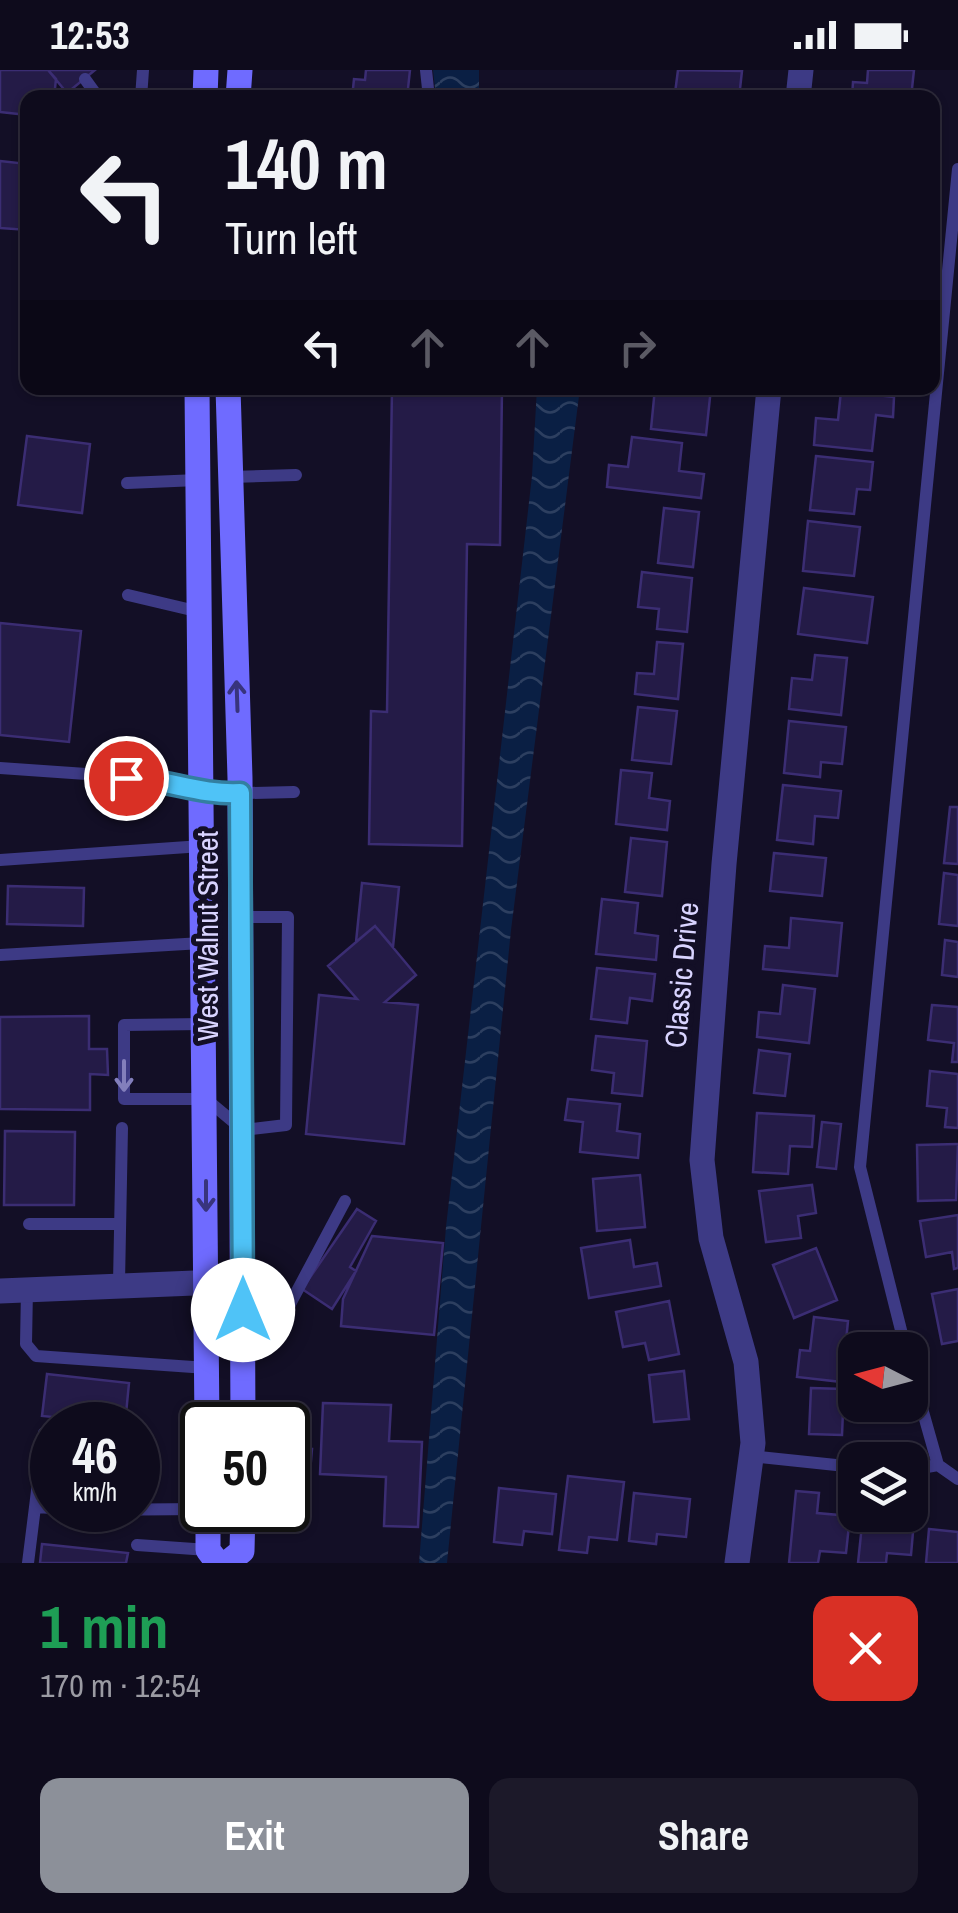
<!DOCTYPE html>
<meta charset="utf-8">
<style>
body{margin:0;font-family:"Archivo Narrow",sans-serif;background:#1c1929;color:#f1f3f6;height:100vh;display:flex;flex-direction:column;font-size:38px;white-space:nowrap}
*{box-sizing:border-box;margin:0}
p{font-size:32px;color:#9b9ba3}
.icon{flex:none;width:55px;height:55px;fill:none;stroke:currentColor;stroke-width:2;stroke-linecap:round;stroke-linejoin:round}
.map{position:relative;height:1493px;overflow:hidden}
.drawer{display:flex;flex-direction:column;background:#0e0b1c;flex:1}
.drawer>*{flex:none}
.banner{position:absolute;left:20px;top:20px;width:920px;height:305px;border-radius:20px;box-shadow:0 2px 8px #0004,0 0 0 2px #2e2b3b;background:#0e0b1c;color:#f1f3f6;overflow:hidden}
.needle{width:65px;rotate:276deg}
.tools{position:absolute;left:838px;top:1262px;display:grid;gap:20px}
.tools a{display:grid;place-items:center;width:90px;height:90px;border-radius:20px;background:#0e0b1c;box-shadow:0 2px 8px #0004,0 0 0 2px #2e2b3b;font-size:50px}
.speed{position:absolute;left:30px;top:1332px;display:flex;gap:20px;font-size:50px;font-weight:700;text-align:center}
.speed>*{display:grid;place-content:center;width:130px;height:130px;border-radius:50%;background:#0e0b1c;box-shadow:0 2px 8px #0004,0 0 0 2px #2e2b3b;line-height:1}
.speed small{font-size:25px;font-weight:400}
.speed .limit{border:5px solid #111;border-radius:15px;background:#fff;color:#111}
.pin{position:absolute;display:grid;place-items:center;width:85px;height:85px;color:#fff;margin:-42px;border:5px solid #fff;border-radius:50%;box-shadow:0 2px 10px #0007}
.me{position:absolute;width:110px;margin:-55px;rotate:0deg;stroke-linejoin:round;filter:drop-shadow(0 0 8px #0008)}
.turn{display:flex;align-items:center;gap:35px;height:210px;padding:0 40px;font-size:45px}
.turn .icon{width:130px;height:130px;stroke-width:2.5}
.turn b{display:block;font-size:70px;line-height:85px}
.lanes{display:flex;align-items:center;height:95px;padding:0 40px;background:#0003;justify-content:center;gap:50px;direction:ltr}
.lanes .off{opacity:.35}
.round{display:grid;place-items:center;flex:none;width:105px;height:105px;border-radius:20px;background:#1c1929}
.head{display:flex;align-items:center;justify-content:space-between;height:170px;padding:0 40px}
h1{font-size:60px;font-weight:700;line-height:75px;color:#1e9e55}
.cta{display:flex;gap:20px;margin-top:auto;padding:20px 40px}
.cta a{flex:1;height:115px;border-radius:20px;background:#8c9099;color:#fff;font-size:40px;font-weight:700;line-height:115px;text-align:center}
.cta a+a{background:#1c1929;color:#f1f3f6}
.status{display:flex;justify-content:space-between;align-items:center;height:70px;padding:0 50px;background:#0e0b1c;direction:ltr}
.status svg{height:28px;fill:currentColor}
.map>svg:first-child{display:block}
.water{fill:url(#water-waves)}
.building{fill:#241b47;stroke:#3b2d73;stroke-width:2.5}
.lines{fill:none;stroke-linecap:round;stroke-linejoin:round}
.lane{stroke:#3d3a85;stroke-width:12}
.street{stroke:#3d3a85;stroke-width:25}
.secondary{stroke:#6f6bff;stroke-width:25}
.oneway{stroke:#38347d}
.oneway2{stroke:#837fbc}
.route-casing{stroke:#337fa1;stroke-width:25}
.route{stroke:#4fc3f7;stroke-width:18}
.labels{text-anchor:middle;stroke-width:10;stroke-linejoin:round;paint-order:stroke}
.street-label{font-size:30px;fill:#d9d4ff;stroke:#130f26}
</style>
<div class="status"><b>12:53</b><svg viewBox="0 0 49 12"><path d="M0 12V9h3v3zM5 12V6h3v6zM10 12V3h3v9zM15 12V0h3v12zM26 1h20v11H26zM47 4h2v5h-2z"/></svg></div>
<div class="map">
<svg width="958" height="1493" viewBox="0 0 958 1493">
<defs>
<pattern id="water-waves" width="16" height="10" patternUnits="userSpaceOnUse" patternTransform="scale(2.5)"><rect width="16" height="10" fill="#0a1f44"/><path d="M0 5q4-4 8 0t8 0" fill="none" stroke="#2d3f60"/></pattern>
</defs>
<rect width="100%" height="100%" fill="#130f26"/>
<!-- water -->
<path class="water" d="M433 0H479V27H436Z
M537 318H580L511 860 447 1493H419L446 1157 532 406Z"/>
<!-- building -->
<path class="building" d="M0 0H48L56 9 54 28H28V45L0 42Z
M48 0H95L67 23Z
M366 0H410L407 28H352L354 9 365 10Z
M678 0 742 1 739 28 675 23Z
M868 0H914L911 28H852L853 12 867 13Z
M0 91 28 94V160L0 158Z
M392 318H502L500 475 467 474 462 776 369 774 371 641 387 642Z
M655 318H711L706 365 651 359Z
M841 321 894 327 893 347 876 345 872 381 814 375 816 348 838 350Z
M27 366 90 374 82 443 18 435Z
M632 367 682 373 679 401 704 404 701 428 607 417 609 395 628 397Z
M816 386 873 392 870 420 857 419 854 444 810 440Z
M664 438 699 442 693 497 658 493Z
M808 451 860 457 854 506 803 501Z
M642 502 692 508 687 562 657 559 659 539 638 537Z
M804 518 873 527 867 573 798 564Z
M0 553 81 561 69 672 0 665Z
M657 572 683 574 678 629 635 624 637 603 654 604Z
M815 585 847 588 841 645 789 639 792 608 812 610Z
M638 637 677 641 671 694 632 690Z
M789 651 846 657 842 694 821 692 820 707 784 703Z
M621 700 652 703 649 728 670 731 667 760 616 754Z
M783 715 841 721 838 748 815 746 813 774 777 770Z
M950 737H958V794L944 793Z
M631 768 667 772 662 826 625 822Z
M774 783 826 788 822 826 770 821Z
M944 803 958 805V856L939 854Z
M362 813 399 817 393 877 375 856 356 872Z
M8 816 84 818 83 856 7 854Z
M602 829 638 833 635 863 658 866 656 890 596 884Z
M791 848 842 853 837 906 763 899 765 876 789 878Z
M375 856 416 905 385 932 418 935 404 1074 306 1064 319 925 357 929 328 896Z
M945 870 958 872V907L942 905Z
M597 898 655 904 652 931 630 928 627 953 591 949Z
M783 915 815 919 809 973 757 967 759 942 780 944Z
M932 935 958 937V992H952L954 973 928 970Z
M89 946V979H107L108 1005 90 1004V1040L0 1039V947Z
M596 966 647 971 642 1026 612 1023 614 1003 592 1000Z
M759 980 790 984 785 1026 754 1023Z
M930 1001 958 1004V1058L945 1057 947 1038 927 1036Z
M568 1029 620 1034 617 1061 640 1064 638 1088 580 1082 583 1052 565 1050Z
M757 1043 814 1046 812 1077 790 1076 788 1104 753 1102Z
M822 1052 841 1054 836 1099 817 1097Z
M5 1061 75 1062 74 1135H4Z
M958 1074 956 1130 918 1131 917 1075Z
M640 1105 645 1157 597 1161 593 1109Z
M812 1115 816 1143 798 1146 801 1168 766 1172 759 1121Z
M357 1139 376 1151 350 1197 356 1201 332 1239 302 1219Z
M958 1145V1198L954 1199 952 1182 926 1187 920 1151Z
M372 1166 443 1173 434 1265 341 1256 343 1229Z
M630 1170 634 1197 657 1193 661 1216 589 1228 581 1178Z
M816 1178 837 1230 794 1248 773 1195Z
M958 1219V1271L942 1274 932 1224Z
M669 1231 679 1284 649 1290 645 1273 623 1277 616 1242Z
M814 1247 848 1251 842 1312 797 1307 800 1280 810 1281Z
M684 1301 689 1349 654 1352 649 1305Z
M47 1304 129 1313 125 1354 42 1346Z
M811 1318 844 1319 842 1365 809 1364Z
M323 1333 391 1335 389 1371 422 1372 418 1457 384 1456 386 1407 320 1404Z
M288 1378 312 1379 310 1402H288Z
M568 1406 624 1412 617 1470 589 1467 587 1483 559 1480Z
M499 1418 556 1424 552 1464 524 1461 522 1475 494 1472Z
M796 1421 819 1423 817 1443 850 1446 846 1483 820 1481 818 1493H789Z
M634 1423 690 1429 686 1467 657 1464 656 1474 629 1471Z
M863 1445 914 1451 911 1485 887 1483 886 1493H858Z
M929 1459 958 1462V1493H926Z
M42 1474 128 1483 126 1493H40Z"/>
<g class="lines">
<!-- lane -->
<path class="lane" d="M426 0 429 28
M85 9 98 27 115 28
M141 28 143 0
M231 407 296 405
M127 413 198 410
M128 525 200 542
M0 698 158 709 203 724 294 722
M0 790 202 776
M0 885 202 873
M203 954 124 955V1029H206L243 1060 286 1055 288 847H241
M29 1154H120
M119 1213 122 1058
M27 1219 26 1274 36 1286 207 1298
M243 1269 272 1268 345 1131
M906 1280 860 1097 958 99
M910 1296 938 1395 958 1409
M243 1339 280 1340V1355
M751 1386 855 1397
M910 1400 938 1395
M35 1437 44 1363
M81 1440 202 1439
M243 1441 279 1440
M137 1475 208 1480
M28 1493 35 1437 52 1438"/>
<!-- street -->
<path class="street" d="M798 28 801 0
M0 1221 243 1211
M737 1493 753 1373 746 1292 711 1168 702 1090 724 794 769 318"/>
<!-- secondary -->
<path class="secondary" d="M205 28 206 0
M238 28 240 0
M197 318 207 1355
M228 318 240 708 243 1355
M208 1440V1480L218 1493
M227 1493 242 1481 243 1440"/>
</g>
<!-- one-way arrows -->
<defs><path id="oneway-shaft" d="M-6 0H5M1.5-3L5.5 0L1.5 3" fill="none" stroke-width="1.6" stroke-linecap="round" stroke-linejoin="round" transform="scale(2.5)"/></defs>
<g class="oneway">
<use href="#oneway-shaft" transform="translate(237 626) rotate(-92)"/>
<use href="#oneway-shaft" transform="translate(206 1126) rotate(90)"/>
</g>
<use class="oneway2" href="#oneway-shaft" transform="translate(124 1006) rotate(90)"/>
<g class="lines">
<defs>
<path id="route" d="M126 708C166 709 199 725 240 723L243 1240"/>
</defs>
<!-- route casing -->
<use href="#route" class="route-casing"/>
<!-- route -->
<use href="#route" class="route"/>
</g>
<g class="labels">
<!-- street labels -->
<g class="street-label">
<text transform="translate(208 866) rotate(-90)" y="10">West Walnut Street</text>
<text transform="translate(682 905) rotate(-85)" y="10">Classic Drive</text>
</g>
</g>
</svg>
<div class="tools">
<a><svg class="needle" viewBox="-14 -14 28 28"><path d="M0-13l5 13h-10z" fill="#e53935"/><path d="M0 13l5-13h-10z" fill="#9b9ba3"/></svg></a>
<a><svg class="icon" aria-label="layers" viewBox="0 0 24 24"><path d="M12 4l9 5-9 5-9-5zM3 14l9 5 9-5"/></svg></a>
</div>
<div class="speed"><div>46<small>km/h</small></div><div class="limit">50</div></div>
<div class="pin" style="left:126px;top:708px;background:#d93025"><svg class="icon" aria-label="arrive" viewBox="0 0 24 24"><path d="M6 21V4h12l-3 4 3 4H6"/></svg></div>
<svg class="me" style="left:243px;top:1240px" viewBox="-20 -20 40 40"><circle r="19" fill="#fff"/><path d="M0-13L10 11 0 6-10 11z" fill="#4fc3f7"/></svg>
<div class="banner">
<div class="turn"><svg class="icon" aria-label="left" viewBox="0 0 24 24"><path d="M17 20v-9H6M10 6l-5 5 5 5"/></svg><div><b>140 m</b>Turn left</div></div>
<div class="lanes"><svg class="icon" aria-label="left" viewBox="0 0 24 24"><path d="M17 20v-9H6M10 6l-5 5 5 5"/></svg><svg class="icon off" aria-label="ahead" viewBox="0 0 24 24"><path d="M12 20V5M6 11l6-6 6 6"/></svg><svg class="icon off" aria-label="ahead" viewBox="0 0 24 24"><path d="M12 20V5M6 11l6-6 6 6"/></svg><svg class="icon off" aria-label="right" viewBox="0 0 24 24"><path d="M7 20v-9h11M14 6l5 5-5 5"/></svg></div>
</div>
</div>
<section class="drawer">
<div class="head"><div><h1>1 min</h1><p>170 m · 12:54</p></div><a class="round" style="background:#d93025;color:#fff"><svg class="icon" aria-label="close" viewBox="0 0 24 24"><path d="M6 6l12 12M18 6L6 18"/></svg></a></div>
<div class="cta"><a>Exit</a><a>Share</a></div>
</section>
